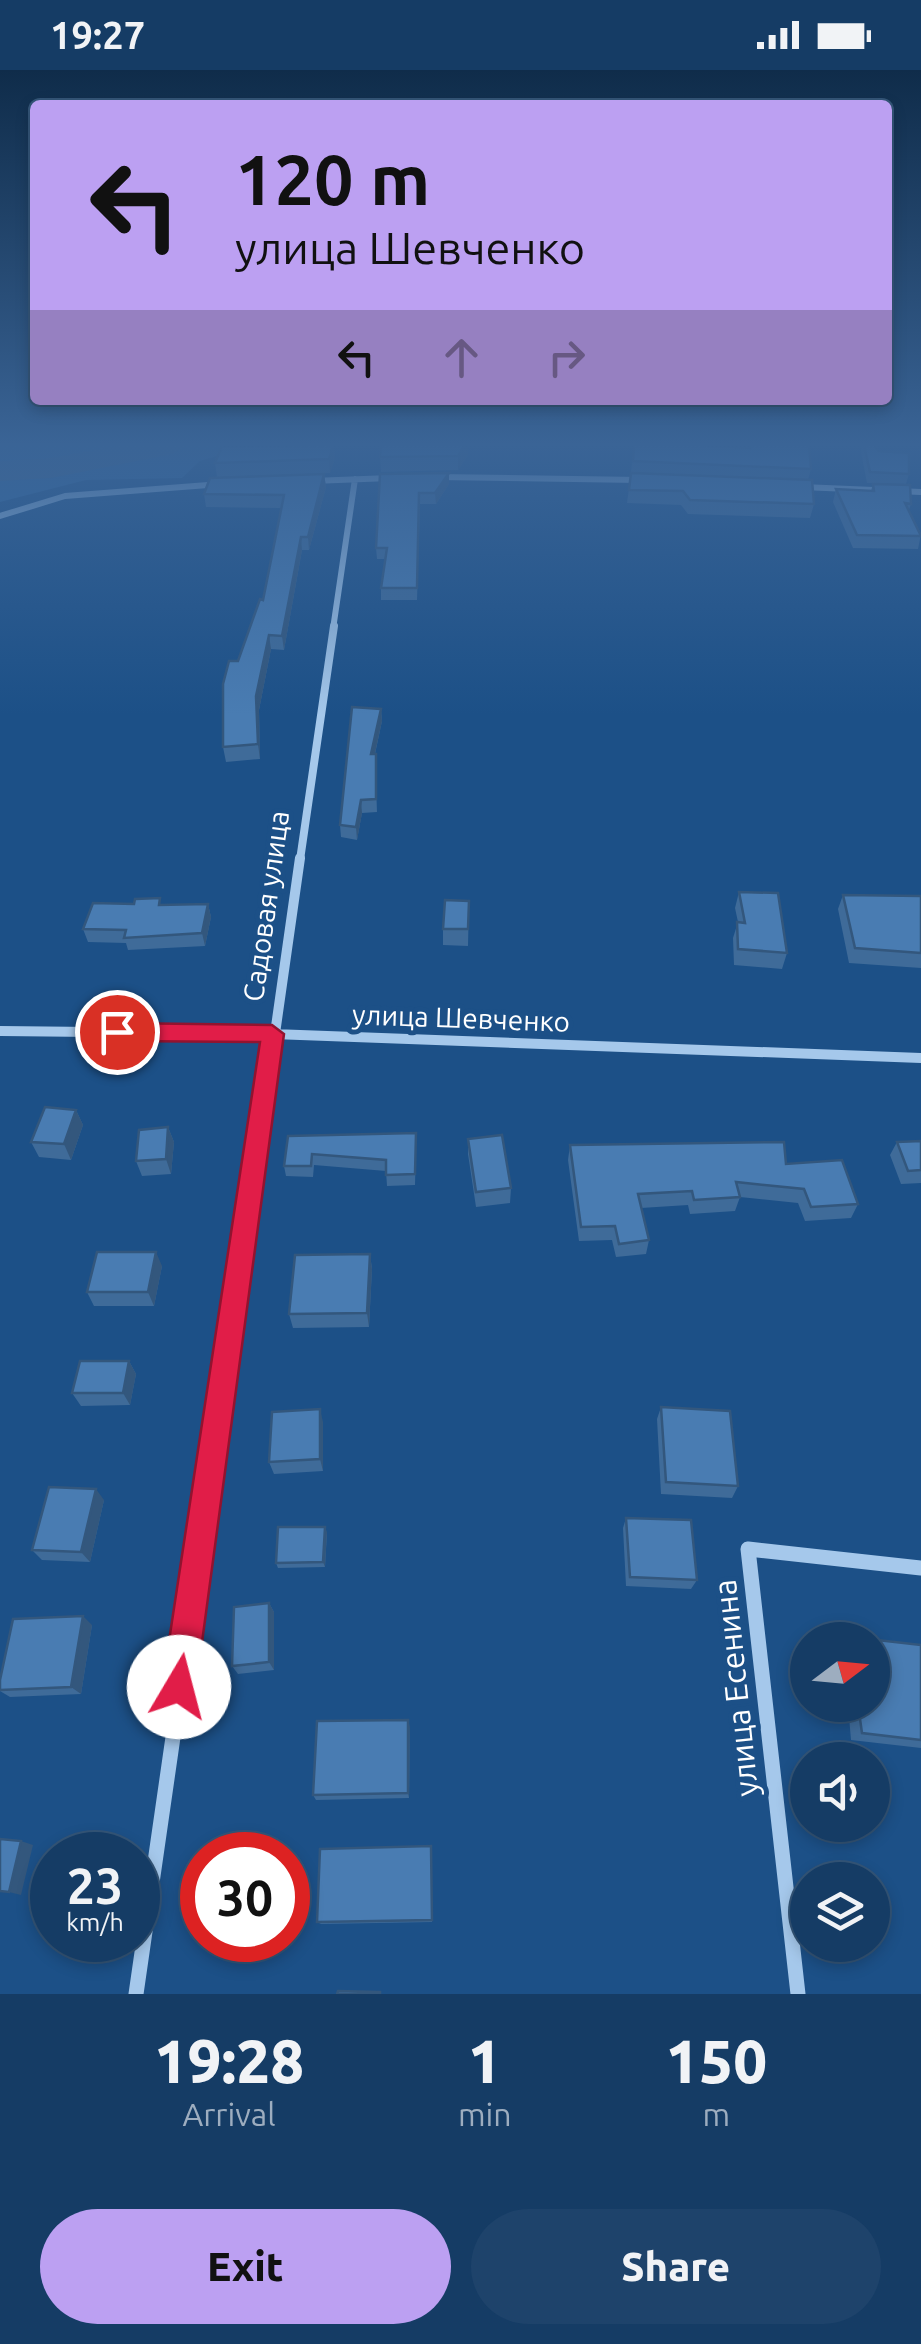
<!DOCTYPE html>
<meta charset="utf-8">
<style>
body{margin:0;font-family:Ubuntu,sans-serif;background:#1e436b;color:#f1f3f6;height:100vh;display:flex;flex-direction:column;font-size:38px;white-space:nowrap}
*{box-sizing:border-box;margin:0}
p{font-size:32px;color:#9dadbf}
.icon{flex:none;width:55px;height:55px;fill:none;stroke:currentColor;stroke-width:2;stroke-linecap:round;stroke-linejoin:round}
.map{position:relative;height:1924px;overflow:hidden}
.drawer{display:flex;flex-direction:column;background:#153c65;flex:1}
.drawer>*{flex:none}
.top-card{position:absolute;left:30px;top:30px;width:862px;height:305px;border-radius:10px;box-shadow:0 5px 15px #0003,0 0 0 2px #345679;background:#bca0f2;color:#111;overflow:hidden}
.needle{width:65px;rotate:74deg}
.fabs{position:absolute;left:790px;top:1552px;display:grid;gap:20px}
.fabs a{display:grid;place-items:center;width:100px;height:100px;border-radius:50%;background:#153c65;box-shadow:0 5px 15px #0003,0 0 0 2px #345679;font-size:50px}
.speed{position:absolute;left:30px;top:1762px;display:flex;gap:20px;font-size:50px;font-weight:700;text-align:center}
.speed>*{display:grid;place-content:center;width:130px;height:130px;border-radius:50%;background:#153c65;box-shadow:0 5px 15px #0003,0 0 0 2px #345679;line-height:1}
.speed small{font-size:25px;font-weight:400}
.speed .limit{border:15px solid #d22;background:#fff;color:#111}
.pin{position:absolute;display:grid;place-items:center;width:85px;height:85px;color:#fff;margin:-42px;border:5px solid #fff;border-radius:50%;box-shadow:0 2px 10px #0007}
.me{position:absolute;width:110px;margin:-55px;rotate:8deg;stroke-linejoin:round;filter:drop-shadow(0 0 8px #0008)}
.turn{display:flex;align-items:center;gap:35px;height:210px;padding:0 40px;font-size:45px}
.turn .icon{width:130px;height:130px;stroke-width:2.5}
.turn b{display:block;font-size:70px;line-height:85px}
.lanes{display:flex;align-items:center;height:95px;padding:0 40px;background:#0003;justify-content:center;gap:50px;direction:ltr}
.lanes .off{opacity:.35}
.eta{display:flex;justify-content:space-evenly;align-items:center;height:170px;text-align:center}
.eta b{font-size:60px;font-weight:800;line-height:70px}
.action{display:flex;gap:20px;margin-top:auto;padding:20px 40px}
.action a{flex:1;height:115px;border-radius:60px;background:#bca0f2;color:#111;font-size:40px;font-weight:800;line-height:115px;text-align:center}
.action a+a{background:#1e436b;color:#f1f3f6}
.status{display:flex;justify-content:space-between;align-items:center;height:70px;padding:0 50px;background:#153c65;direction:ltr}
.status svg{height:28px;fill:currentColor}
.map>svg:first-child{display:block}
.green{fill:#2f6aa5}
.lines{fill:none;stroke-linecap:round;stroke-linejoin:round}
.river{fill:#426890;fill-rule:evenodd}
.street-far4{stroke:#a5c8eb;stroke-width:6}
.street-far3{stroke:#a5c8eb;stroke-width:8}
.street-far2{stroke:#a5c8eb;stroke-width:10}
.street-far1{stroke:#a5c8eb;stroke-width:12}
.street{stroke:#a5c8eb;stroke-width:15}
.wall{fill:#3f6b99}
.shaded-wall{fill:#33577d}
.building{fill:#497cb2;stroke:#33577d;stroke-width:2.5}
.route{fill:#e11d48;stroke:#92132f;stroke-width:2.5}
.labels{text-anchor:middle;stroke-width:10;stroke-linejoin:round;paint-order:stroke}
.street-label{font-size:28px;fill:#fff;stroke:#1c5087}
.near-street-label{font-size:32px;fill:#fff;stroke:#1c5087}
</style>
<div class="status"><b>19:27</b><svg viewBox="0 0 49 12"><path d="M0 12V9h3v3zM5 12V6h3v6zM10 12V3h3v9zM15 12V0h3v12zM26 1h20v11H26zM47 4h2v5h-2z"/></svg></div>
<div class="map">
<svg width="921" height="1924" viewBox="0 0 921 1924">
<rect width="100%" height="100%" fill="#1c5087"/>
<!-- green -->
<path class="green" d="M0 375H254L200 391 182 408 86 410 0 432Z"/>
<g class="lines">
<!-- river -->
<path class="river" d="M122 375H187L172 384 51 408 0 411V391L51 388Z"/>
<!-- street-far4 -->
<path class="street-far4" d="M437 407 640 410
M312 411 390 408
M802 417 921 422
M0 446 65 426 221 414
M333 559 355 409"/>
<!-- street-far3 -->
<path class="street-far3" d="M300 790 334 556"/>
<!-- street-far2 -->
<path class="street-far2" d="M0 961 273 964 921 988
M258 1083 300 788"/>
<!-- street-far1 -->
<path class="street-far1" d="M204 1455 258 1081"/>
<!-- street -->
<path class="street" d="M136 1924 204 1452
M798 1924 748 1479 921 1498"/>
</g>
<!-- wall -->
<path class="wall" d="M334 375 335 388 330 403 217 407 215 393Z
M634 375 748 378 749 375H809L811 399 808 410 631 402Z
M862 375H875L878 381 909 404 906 414 867 413 861 382Z
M468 385 458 400 381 402 380 387Z
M449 403V414L436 434H420L417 530H381V518L385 489H377L376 478 380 404Z
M631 403 814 434 810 448 688 444 681 435 627 433Z
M324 404 326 417 309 480H302L284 580 271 579 259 640 260 689 226 692 223 677 238 591 263 530 281 438 206 437 204 424Z
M873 414 911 434 909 440 921 464 918 479 853 478 833 432 836 419 871 421Z
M381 639 382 651 375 684 377 742 362 743 357 770 341 767 340 755Z
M739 822 787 883 782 899 734 895 733 868 738 852 735 838Z
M843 825 921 826V898L849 893 838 839Z
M469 831 468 876 443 875V859Z
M208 834 211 847 205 876 128 880 126 873 88 872 83 859 162 835Z
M76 1040 83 1055 71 1090 39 1087 31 1072Z
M168 1057 174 1072 171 1104 142 1106 136 1091Z
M288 1066 416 1074 415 1115 387 1116 386 1101 314 1095 313 1107 286 1106 284 1096Z
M468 1069 511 1118 510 1133 476 1137 468 1084Z
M921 1071V1113L901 1114 890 1085 897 1072Z
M570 1075 786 1094 858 1134 851 1148 805 1151 798 1133 740 1127 735 1141 690 1144 688 1135 641 1138 649 1170 646 1184 616 1187 612 1170 579 1171 568 1090Z
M370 1184 372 1199 369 1257 293 1258 289 1244Z
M162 1196 154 1236H94L87 1222Z
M129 1291 136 1304 130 1335 81 1336 72 1323Z
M661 1337 738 1416 732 1428 661 1424 657 1349Z
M323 1352V1401L274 1404 269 1392Z
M104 1430 90 1492 42 1490 32 1480Z
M626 1448 697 1510 691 1519 626 1516 623 1458Z
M327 1462 325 1497 278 1498 276 1493Z
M269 1533 274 1542V1600L238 1604 232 1596Z
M92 1555 81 1624 10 1627 0 1621V1610Z
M851 1567 921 1575V1678L851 1670 848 1635H872V1570H847Z
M410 1657 409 1728 316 1730 313 1725Z
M432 1780V1852L321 1854 317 1852Z"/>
<!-- shaded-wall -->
<path class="shaded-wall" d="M334 375 335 388 330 403 329 389Z
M465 375H468V385L458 400V386Z
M449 403V414L436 434 435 423Z
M324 404 326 417 309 480 308 467Z
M301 467 302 480 284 580 282 566Z
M269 565 271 579 259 640 260 689 258 674 256 626Z
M381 639 382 651 372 697 371 684Z
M361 730 362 743 357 770 356 757Z
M208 834 211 847 205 876 202 863Z
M76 1040 83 1055 71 1090 64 1074Z
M168 1057 174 1072 171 1104 166 1089Z
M156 1182 162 1196 154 1236 148 1222Z
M370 1184 372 1199 369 1257 367 1243Z
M129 1291 136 1304 130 1335 123 1323Z
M320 1339 323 1352V1401L320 1389Z
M96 1419 104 1430 90 1492 81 1482Z
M325 1457 327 1462 325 1497 323 1492Z
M269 1533 274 1542V1600L269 1592Z
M83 1546 92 1555 81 1624 71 1617Z
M408 1650 410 1657 409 1728 408 1723Z
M21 1771 33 1775 21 1825 9 1822Z"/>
<!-- building -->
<path class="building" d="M333 375 329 389 215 393 222 376Z
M381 375H465L458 386 380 387Z
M634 375H699L750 378V375H809L811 399 633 391Z
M864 375H875L878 381 909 383V404L870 402Z
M449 403 435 423H419L417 518H381L387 478H376L380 404Z
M631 403 812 410 814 434 690 430 683 421 629 420Z
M324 404 308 467H301L282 566 269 565 256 626 258 674 223 677V614L229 591H238L260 529 263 530 284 425 204 424 210 408Z
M873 414 910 415 911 434 905 433 921 466 857 465 836 419 874 421Z
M352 637 381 639 371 684H376V729L361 730 356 757 340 755Z
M739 822 778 823 787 883 738 879 737 852 745 853Z
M843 825 921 826V883L855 878Z
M160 828 159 835 208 834 202 863 124 868 126 860 83 859 93 833 134 834 135 829Z
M445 830 469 831 468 859H443Z
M45 1037 76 1040 64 1074 31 1072Z
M168 1057 166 1089 136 1091 139 1060Z
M416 1063 415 1104 386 1105V1090L312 1084 311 1096H284L288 1066Z
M502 1065 511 1118 476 1122 468 1069Z
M921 1071V1100L908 1101 897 1072Z
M784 1072 786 1094 842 1090 858 1134 811 1137 804 1119 736 1112 740 1127 694 1130 692 1121 638 1124 649 1170 619 1174 615 1156 581 1157 570 1075Z
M97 1182H156L148 1222H87Z
M370 1184 367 1243 289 1244 295 1185Z
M80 1291H129L123 1323H72Z
M661 1337 730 1341 738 1416 666 1412Z
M320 1339V1389L269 1392 272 1342Z
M49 1417 96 1419 81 1482 32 1480Z
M626 1448 691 1450 697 1510 630 1507Z
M278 1457H325L323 1492 276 1493Z
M269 1533V1592L232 1596 234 1537Z
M83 1546 71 1617 0 1620V1610L13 1549Z
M851 1567 921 1575V1670L862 1663 858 1635H872V1570H851Z
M408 1650V1723L313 1725 317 1651Z
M0 1769 21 1771 9 1822 0 1821Z
M431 1776 432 1850 317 1852 320 1779Z
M338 1921 380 1922V1924H337Z"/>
<!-- sky -->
<linearGradient id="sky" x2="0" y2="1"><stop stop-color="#0f2c4a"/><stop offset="0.58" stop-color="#3a6496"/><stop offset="1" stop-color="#3a6496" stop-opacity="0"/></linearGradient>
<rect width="921" height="645" fill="url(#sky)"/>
<!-- route -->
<path class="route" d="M117 953 272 955 284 964 196 1617 191 1629 179 1634 167 1629 162 1617 260 972 117 971 105 962Z"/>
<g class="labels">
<!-- street labels -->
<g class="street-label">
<text transform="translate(266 836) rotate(-82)" y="10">Садовая улица</text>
<text transform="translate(461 948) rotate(2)" y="10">улица Шевченко</text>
</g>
<!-- near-street labels -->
<g class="near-street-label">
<text transform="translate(736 1618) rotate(-96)" y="11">улица Есенина</text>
</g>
</g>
</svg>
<div class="fabs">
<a><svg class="needle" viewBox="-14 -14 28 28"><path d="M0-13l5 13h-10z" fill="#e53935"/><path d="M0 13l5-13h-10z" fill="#9dadbf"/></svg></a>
<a><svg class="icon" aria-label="sound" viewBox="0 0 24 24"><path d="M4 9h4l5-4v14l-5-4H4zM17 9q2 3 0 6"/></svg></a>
<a><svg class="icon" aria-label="layers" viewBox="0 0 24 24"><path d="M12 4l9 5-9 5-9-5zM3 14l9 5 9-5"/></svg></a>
</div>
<div class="speed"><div>23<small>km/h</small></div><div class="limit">30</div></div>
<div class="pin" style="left:117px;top:962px;background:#d93025"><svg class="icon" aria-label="arrive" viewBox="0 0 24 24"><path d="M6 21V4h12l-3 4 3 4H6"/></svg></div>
<svg class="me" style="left:179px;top:1617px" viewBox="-20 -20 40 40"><circle r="19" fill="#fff"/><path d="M0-13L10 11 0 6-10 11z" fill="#e11d48"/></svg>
<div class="top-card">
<div class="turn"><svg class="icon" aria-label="left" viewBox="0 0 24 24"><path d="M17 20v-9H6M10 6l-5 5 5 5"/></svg><div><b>120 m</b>улица Шевченко</div></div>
<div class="lanes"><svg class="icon" aria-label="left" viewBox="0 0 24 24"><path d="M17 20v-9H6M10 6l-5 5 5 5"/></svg><svg class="icon off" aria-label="ahead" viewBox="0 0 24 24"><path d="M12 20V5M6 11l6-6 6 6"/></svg><svg class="icon off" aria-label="right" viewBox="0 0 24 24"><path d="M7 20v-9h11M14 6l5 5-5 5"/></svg></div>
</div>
</div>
<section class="drawer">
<div class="eta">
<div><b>19:28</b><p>Arrival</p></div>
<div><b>1</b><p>min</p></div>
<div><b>150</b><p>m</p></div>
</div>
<div class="action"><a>Exit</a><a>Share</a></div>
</section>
